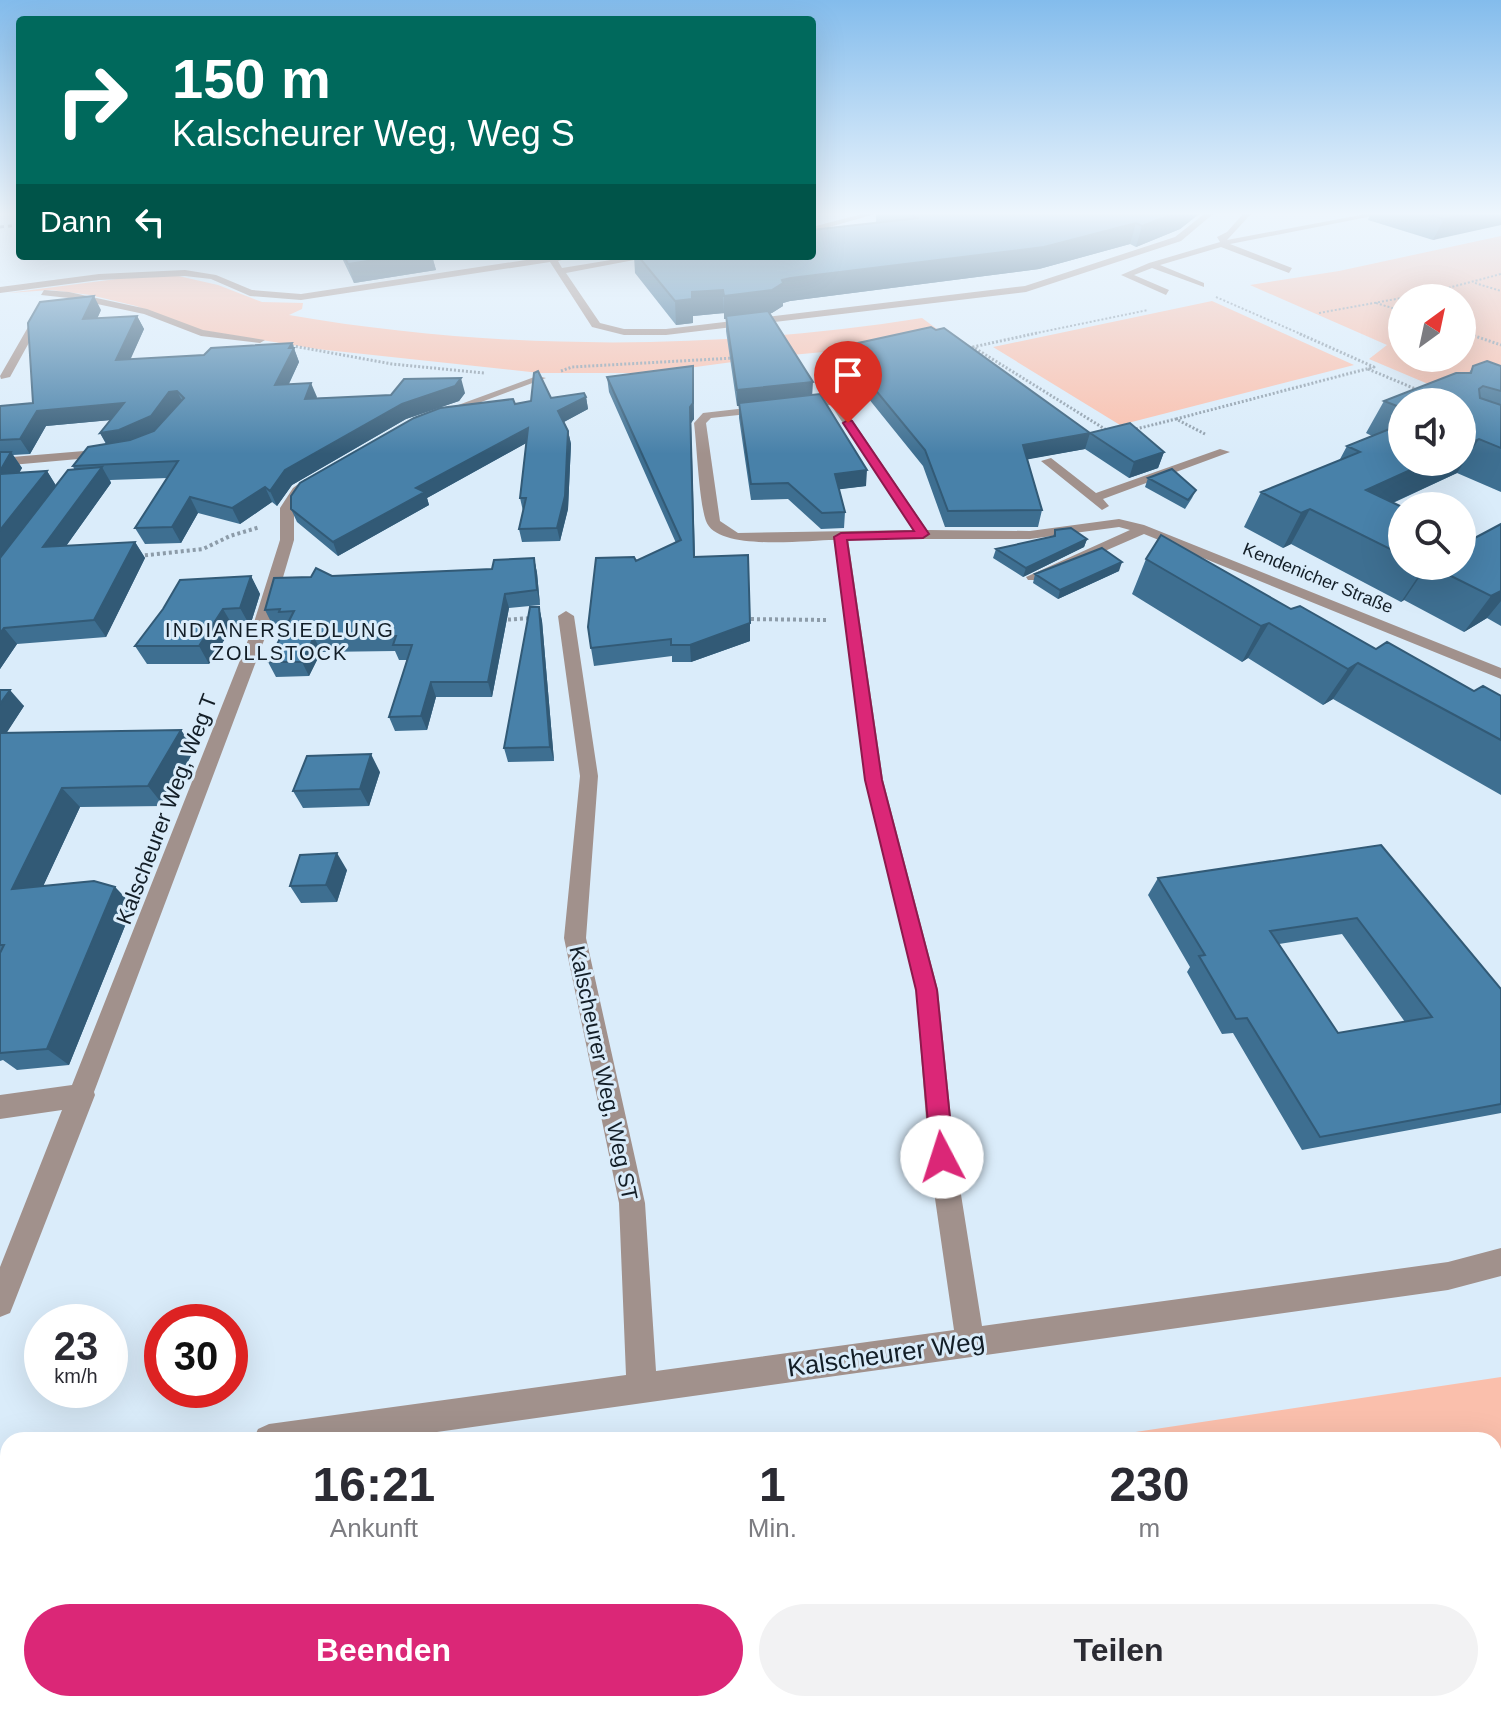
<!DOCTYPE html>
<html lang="de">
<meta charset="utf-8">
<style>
body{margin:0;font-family:Helvetica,sans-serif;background:#f2f2f3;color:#2b2b33;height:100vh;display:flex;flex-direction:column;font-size:30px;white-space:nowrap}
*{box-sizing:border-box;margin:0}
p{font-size:26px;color:#7c7c81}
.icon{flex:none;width:44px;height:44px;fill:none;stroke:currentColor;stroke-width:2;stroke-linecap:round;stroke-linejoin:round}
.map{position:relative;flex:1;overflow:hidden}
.details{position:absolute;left:0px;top:1432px;width:1502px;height:280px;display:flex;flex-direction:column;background:#fff;border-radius:24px 24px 0 0;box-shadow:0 8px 32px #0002}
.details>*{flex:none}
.banner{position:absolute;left:16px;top:16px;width:800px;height:244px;border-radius:8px;box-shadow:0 8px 32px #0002;background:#00695c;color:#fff;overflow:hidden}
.needle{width:52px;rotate:33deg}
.tools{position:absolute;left:1388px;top:284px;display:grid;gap:16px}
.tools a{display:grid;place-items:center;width:88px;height:88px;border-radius:50%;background:#fff;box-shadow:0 8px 32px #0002;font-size:40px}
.speed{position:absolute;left:24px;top:1304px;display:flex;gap:16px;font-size:40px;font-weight:700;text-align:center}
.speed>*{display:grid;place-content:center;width:104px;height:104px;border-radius:50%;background:#fff;box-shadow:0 8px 32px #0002;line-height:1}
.speed small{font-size:20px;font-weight:400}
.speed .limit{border:12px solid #d22;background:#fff;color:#111}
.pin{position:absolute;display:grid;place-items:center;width:68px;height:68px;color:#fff;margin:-82px -34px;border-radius:50% 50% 50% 0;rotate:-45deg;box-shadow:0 0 8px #0007}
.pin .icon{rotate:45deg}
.me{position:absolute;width:88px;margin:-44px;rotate:355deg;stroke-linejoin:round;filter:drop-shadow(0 0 6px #0008)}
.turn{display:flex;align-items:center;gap:28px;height:168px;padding:0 24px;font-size:36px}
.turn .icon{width:104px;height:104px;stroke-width:2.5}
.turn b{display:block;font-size:56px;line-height:68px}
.then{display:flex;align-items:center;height:76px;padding:0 24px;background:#0003;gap:16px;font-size:30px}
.eta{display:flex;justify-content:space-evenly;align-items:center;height:136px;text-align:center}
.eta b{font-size:48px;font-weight:800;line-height:56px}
.action{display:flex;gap:16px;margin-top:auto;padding:16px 24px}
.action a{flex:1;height:92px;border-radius:48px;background:#db2777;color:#fff;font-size:32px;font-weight:800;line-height:92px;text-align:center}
.action a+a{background:#f2f2f3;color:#2b2b33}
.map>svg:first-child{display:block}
.green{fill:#fabfac;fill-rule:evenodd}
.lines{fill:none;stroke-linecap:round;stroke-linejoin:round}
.path-far3{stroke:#8d9ca9;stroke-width:2;stroke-dasharray:2 2;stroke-linecap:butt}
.path-far2{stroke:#8d9ca9;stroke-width:3;stroke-dasharray:2 2;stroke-linecap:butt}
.path-far1{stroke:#8d9ca9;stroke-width:4;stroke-dasharray:3 3;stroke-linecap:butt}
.path{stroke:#8d9ca9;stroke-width:8;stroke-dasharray:6 6;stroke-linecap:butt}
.minor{fill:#a1918c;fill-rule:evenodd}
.rail{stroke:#788692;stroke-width:3;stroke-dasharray:4 4;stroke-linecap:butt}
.wall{fill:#3e6f91;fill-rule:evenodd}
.shaded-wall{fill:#325a76}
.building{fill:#4881a9;stroke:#325a76;stroke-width:2;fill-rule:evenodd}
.route{fill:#db2777;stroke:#8e194d;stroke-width:2}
.labels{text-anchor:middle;stroke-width:6;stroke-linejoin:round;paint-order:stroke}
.far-street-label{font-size:18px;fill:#131e27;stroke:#daecfa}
.far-neighbourhood-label{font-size:20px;letter-spacing:2px;fill:#131e27;stroke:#daecfa}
.street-label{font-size:22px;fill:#131e27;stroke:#daecfa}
.near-street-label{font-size:26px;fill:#131e27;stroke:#daecfa}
</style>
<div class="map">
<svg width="1501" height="1712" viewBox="0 0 1501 1712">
<rect width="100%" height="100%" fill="#daecfa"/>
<!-- green -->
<path class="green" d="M1501 236V366L1440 389 1369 359 1387 345 1250 285 1339 271ZM1402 298H1462V358H1402Z
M174 275 218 285 262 302 303 303 302 309 289 315C497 351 714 351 922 318L952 340 770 357 651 373H540L317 349 200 330 136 306 90 295 51 290 8 293 132 277Z
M1212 301 1354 365 1120 425 993 347Z
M1501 1377V1712H0V1600L8 1599V1704H1494V1440H1082Z"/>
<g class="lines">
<!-- path-far3 -->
<path class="path-far3" d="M1475 283 1501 291
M1216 297 1303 335
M1376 303 1402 311
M1319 313 1429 293 1501 274
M1462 332 1472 335
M1027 335 1148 310"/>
<!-- path-far2 -->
<path class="path-far2" d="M1037 333 973 347 1108 431
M1466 333 1501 345
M288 345 392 364 484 373
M1368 369 1418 390
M561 371 572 367 734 358
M1176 419 1374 367 1298 333
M1132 430 1176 419 1205 434"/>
<!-- path-far1 -->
<path class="path-far1" d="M139 556 203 549 230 536 260 527
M745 619 827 620
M502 620 532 618"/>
<!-- path -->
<path class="path" d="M1415 1704 1423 1712
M640 1712 692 1704
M1274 1712 1278 1704"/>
<!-- minor -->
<path class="minor" d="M862 214H875L812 232V227Z
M1204 214H1213L1181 241 1026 292 666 335H624L592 327 550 262 301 300 250 296 211 279 185 276 99 280 0 293V287L99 274 185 270 216 275 252 290 301 294 552 256H577L558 261 562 268 635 256H655L566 273 600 323 624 329H666L1025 286 1175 237Z
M1243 214H1251L1227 240 1366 214H1383L1230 244 1292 268 1289 273 1221 247 1160 265 1204 283V287L1152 268 1134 275 1169 290 1166 295 1121 275 1149 263 1220 242 1217 237 1227 232Z
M44 290 69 292 147 309 203 330 265 340 260 343 201 336 144 314 69 298 41 295Z
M39 308 47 310 10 377 1 379 0 376Z
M537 376 546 378 441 417 431 415Z
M834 398 838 399 927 530 1030 531 1119 519 1144 525 1501 668V679L1144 534 1038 580H1028L1026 577 1130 530 1119 527 1030 539H848L883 780 938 990 955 1157 982 1326 1448 1262 1501 1248V1276L1448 1290 380 1440H253L258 1429 269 1424 626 1375 619 1203 564 938 580 776 558 616 566 611 574 616 598 776 586 938 645 1203 656 1371 954 1330 929 1157 916 990 865 780 834 540C807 540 717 552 706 521 699 501 697 447 694 423L703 413ZM831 405 913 530 738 533 720 521 706 423 711 418Z
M108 449 114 453 112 456 0 466V458Z
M1220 449 1230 452 1103 499 1109 506 1102 510 1041 461 1051 458 1096 493Z
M305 479 316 482 303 494 294 508V540L266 635 94 1092 95 1095 14 1303 10 1313 0 1317V1267L62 1110 0 1119V1095L72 1085 250 635 280 540V508L293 488Z
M8 1461V1493L0 1494V1462Z"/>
<!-- rail -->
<path class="rail" d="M0 227 20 225"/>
</g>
<!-- wall -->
<path class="wall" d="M876 214H1199L1180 229 1136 247 1130 244 1039 269 790 301 783 303V306L770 314 812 395 866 486 839 489 845 512 844 528 821 529 788 499 751 500 739 418V406H737L726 331V319H724V313L693 316V323L676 325 635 273 634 256H812L878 223 876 222Z
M1370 214H1501L1433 240 1368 220Z
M341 256H432L436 270 354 283Z
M101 310 97 318 137 316 144 329 130 359 204 355 292 343 299 362 289 384 316 398 465 393 459 401 406 419 292 485 277 506 272 502 240 524 198 513 181 543 145 544 135 528 168 478 110 480 111 483 66 546 135 542 145 558 106 637 17 644 0 669V406L33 403ZM110 420 100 433 106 444 73 466 74 469 56 486 47 471 19 473 22 468 13 455 30 454 46 426Z
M840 347 1090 433 1164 452 1158 468 1129 478 1085 449 1027 459 1042 510 1038 527H945L923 466 839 362Z
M693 366 694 419 691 423 695 557 750 623V641L691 662H672V656L594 666 591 648 636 561 676 543 609 392 607 377Z
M1473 366H1501V492L1457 473 1393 503 1402 507V566H1462L1471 540 1501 524V626L1487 618 1464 632 1404 600 1401 602 1291 544 1283 548 1244 527 1261 492 1339 461 1347 446 1372 436 1366 433 1384 401 1469 373ZM1402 402H1462L1402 462Z
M586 397 588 409 564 422 568 431 571 444 568 509 560 541 522 542 519 529 523 511 520 498 526 443 427 498 429 505 338 556 297 522 291 509 515 404 551 398Z
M1148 478 1196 490 1192 498 1185 509 1145 487Z
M1055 530 1087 539 1084 547 1023 577 993 558 996 549 1053 537Z
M534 558 537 573 540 605 509 608 492 697H436L427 730 395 731 389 717 407 660H399L395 651 321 652 309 676 276 677 268 662 286 626 285 624H272L265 610 332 576 492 569Z
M1146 559 1291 609 1376 649 1474 691 1501 696V795L1333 699 1323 705 1248 658 1242 662 1132 594Z
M1119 571 1058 599 1033 583 1035 574Z
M251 576 260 594 250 626H233L209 664H147L135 646Z
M539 607 542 621 554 761 508 762 504 748Z
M0 690 24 706 6 733 181 730 194 750 164 806 80 807 43 886 115 887 133 906 69 1065 17 1070 3 1060 0 1061Z
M380 772 369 806 303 808 293 791Z
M1381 845 1501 989V1113L1302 1150 1233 1033 1222 1034 1187 972 1190 967 1148 895 1158 878ZM1342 934 1405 1022 1338 1033 1279 944Z
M347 870 337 902 301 903 290 886Z"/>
<!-- shaded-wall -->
<path class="shaded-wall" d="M1173 214H1199L1180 229 1136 247 1142 226Z
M1467 214H1501V225L1433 240 1444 219Z
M1136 223 1130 244 1039 269 790 301 783 303V306L772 313 724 319V296L791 278Z
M400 256H432L436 270 354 283 348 264Z
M723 290 724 313 693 316V323L676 325 675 301 692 292Z
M94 296 101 310 91 333 83 319Z
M137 316 144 329 124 374 116 360Z
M292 343 299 362 281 400 275 385Z
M693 366 694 419 691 423 690 407Z
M461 378 465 393 459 401 406 419 292 485 277 506 270 491 285 470 402 404Z
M813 382 812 398 737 406V390Z
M311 383 317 397 311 413 305 399Z
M177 391 184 405 159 432 109 448 100 433 169 392Z
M586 397 588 409 560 424 558 411Z
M124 403 133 418 46 426 30 454 20 439 37 411Z
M528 428 530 441 427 498 429 505 338 556 333 542 416 488Z
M568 431 571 444 568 509 560 541 557 528Z
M1090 433 1085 449 1019 461 1023 445Z
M1479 439 1457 473 1346 524 1366 490 1428 462H1462V447Z
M11 452 22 468 9 490 0 478V471Z
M1164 452 1158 468 1129 478 1134 462Z
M102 467 111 483 54 563 43 547Z
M867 470 866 486 834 490 835 474Z
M47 471 57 487 0 561V530Z
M265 487 272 502 240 524 232 508Z
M190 497 198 513 181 543 172 527Z
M1310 509 1291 544 1283 548 1301 513Z
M1087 539 1084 547 1023 577 1026 568Z
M135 542 145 558 106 637 94 620Z
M534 558 537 573 540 605 537 590Z
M1122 562 1119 571 1058 599 1060 590Z
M1425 566H1427L1404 600 1401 602Z
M251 576 260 594 250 626 240 608Z
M1501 591V601L1487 618 1464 632 1491 596Z
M505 594 509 608 492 697 488 682Z
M539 607 542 621 554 761 550 747Z
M223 609 233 626 209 664 199 646Z
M750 623V641L691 662 690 645Z
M1269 623 1248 658 1242 662 1261 626Z
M4 628 17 644 0 669V633Z
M314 637 321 652 309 676 302 662Z
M1358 663 1333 699 1323 705 1348 669Z
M431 682 436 697 427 730 421 716Z
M10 690 24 706 4 737 0 733V704Z
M181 730 194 750 164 806 148 786Z
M371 754 380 772 369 806 360 789Z
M62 788 80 807 33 908 12 889Z
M337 853 347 870 337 902 326 885Z
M115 887 133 906 69 1065 47 1049Z"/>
<!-- building -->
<path class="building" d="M908 214H1173L1142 226 1136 223 1044 247 791 278 782 280 783 283 772 290 724 296 723 290 692 292V299L675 301 638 256H812V230L919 218Z
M1426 214H1467L1444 219Z
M344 256H400L348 264Z
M94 296 83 319 137 316 116 360 204 355 211 348 292 343 289 348H294L275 385 311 383 305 399 391 395 404 379 461 378 455 386 402 404 285 470 270 491 265 487 232 508 190 497 172 527 135 528 178 461 73 466 88 447 130 440 154 431 184 398 177 391 169 392 151 416 119 430 100 433 124 403 37 411 20 439 0 440V406L33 403 28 323 40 302Z
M768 311 813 382 737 390 726 316Z
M931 327 936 330 944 328 1090 433 1130 423 1164 452 1134 462 1090 433 1023 445 1042 510 948 511 925 450 840 347Z
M1487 361 1501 366V391L1483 386 1479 389 1480 398 1501 405V448L1479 439 1462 447V402H1402V408L1384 401 1456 373H1471L1473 366Z
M693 366V403L690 407 694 557 748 555 750 623 690 645H671V639L591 648 588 627 596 558 634 557 636 561 681 540 607 377Z
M538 371 551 398 584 393 586 397 558 411 568 431 565 496 557 528 519 529 526 498H520L528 428 416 488 425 492 333 542 291 509V496L300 483 414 418 440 408 513 399 515 404 531 401 534 373Z
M820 394 867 470 835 474 845 512 822 513 788 483 751 484 739 403Z
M1402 424V462H1428L1366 490 1402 507V555L1310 509 1301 513 1261 492 1360 452 1347 446Z
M0 452H11L0 471Z
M102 467 43 547 135 542 94 620 4 628 0 633V558L68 470Z
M1172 469 1196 490 1188 500 1148 478Z
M47 471 0 530V474Z
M1501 524V591L1491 596 1431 566H1462V535L1471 540Z
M1071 528 1087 539 1026 568 996 549 1055 536V530Z
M1161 535 1291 609 1300 606 1376 649 1387 642 1474 691 1483 686 1501 696V740L1358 663 1348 669 1269 623 1261 626 1146 559Z
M1102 548 1122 562 1060 590 1035 574Z
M534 558 537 590 505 594 488 682H431L421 716 389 717 412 645H393L396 636 314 637 302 662H268L294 611 279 612 280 609 265 610 274 578 311 577 316 568 332 576 492 569 494 560Z
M251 576 240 608 223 609 199 646H135L163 609 180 580Z
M530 607H539L550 747 504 748Z
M0 690H10L0 704Z
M181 730 148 786 62 788 12 889 94 881 115 887 47 1049 0 1053V953L4 945H0V733Z
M371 754 360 789 293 791 307 756Z
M1381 845 1501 989V1104L1320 1137 1247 1018 1236 1019 1199 956 1205 955 1158 878ZM1357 918 1432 1017 1338 1033 1270 931Z
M337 853 326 885 290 886 300 855Z"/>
<!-- sky -->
<linearGradient id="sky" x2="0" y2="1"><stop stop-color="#83bcec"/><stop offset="0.47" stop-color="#eef6fd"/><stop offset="1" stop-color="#eef6fd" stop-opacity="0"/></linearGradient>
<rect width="1501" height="454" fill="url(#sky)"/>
<!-- route -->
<path class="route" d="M848 420 852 421 929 534 923 538 847 540 882 780 937 990 954 1157 950 1165 942 1169 934 1165 931 1157 916 990 865 780 834 537 841 533 914 531 843 423Z"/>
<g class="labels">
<!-- far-street labels -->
<g class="far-street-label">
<text transform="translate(1318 578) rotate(22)" y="6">Kendenicher Straße</text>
</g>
<!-- far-neighbourhood labels -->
<g class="far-neighbourhood-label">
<text x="280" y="637">INDIANERSIEDLUNG<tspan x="280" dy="23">ZOLLSTOCK</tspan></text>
</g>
<!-- street labels -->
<g class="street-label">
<text transform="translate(166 809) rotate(-69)" y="8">Kalscheurer Weg, Weg T</text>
<text transform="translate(604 1073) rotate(78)" y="8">Kalscheurer Weg, Weg ST</text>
</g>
<!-- near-street labels -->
<g class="near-street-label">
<text transform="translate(886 1354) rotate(-8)" y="9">Kalscheurer Weg</text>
</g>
</g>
</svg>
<div class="tools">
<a><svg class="needle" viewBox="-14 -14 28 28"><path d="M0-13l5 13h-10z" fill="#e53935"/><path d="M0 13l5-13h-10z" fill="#7c7c81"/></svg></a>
<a><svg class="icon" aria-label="sound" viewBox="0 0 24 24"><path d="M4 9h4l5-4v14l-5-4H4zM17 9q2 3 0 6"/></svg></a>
<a><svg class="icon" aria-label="search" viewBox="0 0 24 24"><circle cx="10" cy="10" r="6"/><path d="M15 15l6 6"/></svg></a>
</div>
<div class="speed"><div>23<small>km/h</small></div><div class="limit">30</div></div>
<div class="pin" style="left:848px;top:423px;background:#d93025"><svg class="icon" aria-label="arrive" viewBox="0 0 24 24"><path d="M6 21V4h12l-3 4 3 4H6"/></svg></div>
<svg class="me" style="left:942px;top:1157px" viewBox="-20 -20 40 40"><circle r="19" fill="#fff"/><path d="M0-13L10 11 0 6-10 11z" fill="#db2777"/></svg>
<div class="banner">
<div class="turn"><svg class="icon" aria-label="right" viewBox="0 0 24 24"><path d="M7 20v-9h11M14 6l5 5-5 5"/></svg><div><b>150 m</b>Kalscheurer Weg, Weg S</div></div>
<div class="then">Dann<svg class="icon" aria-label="left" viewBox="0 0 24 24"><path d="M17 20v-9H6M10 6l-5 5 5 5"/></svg></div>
</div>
<section class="details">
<div class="eta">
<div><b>16:21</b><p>Ankunft</p></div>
<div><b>1</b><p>Min.</p></div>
<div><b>230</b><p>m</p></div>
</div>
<div class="action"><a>Beenden</a><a>Teilen</a></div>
</section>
</div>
